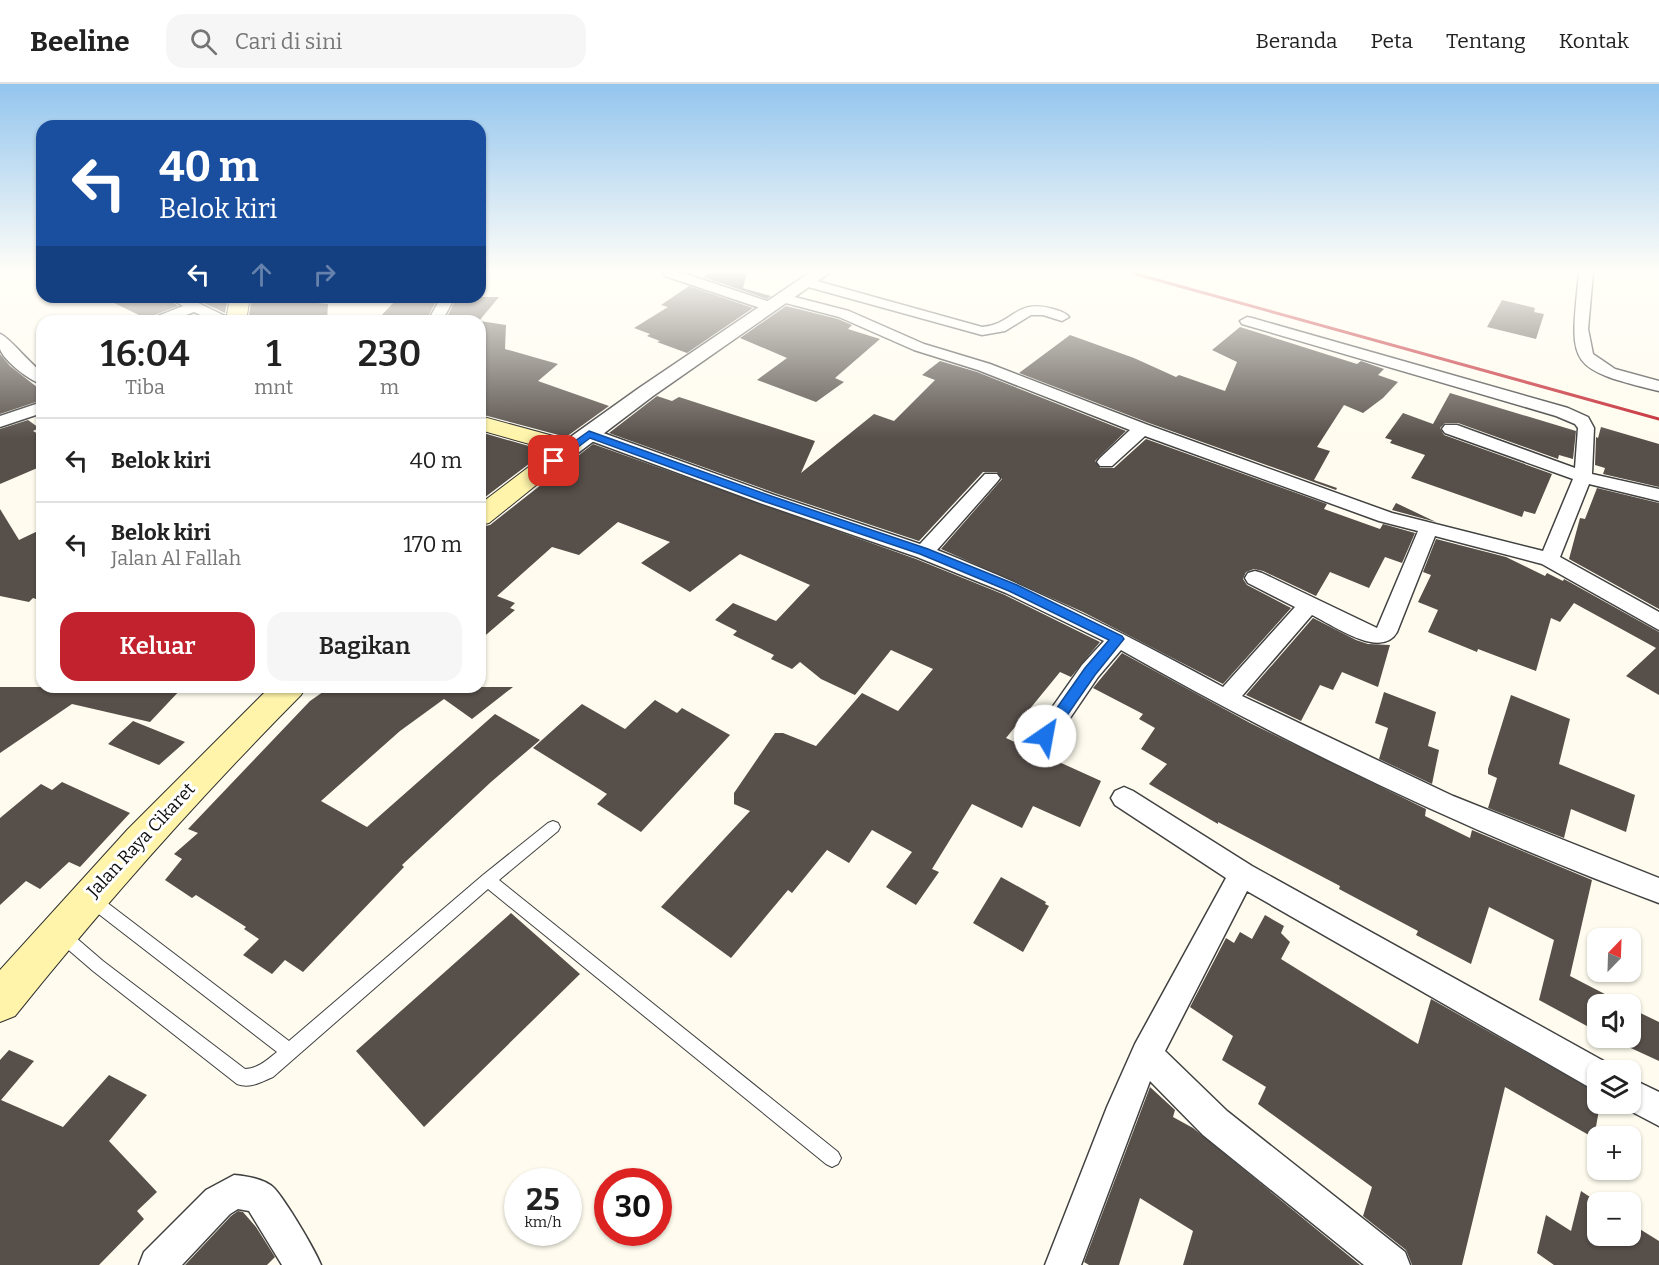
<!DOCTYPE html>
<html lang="id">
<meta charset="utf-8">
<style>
body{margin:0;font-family:Bitter,serif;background:#f6f6f6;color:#222;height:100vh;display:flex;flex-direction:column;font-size:22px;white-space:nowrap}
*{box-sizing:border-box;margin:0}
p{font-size:20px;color:#767676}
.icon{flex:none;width:33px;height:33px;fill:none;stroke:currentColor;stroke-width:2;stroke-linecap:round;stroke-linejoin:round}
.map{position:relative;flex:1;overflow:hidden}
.side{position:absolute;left:36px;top:231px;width:450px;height:378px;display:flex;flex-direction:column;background:#fff;border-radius:18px;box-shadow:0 2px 4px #0004}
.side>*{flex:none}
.hud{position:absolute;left:36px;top:36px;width:450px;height:183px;border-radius:18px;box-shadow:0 2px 4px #0004;background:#1a4fa0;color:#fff;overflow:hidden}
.needle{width:39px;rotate:23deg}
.controls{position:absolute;left:1587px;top:844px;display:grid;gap:12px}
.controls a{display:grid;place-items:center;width:54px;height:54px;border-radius:12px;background:#fff;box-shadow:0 2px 4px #0004;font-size:30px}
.speed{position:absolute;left:504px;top:1084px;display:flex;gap:12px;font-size:30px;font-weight:700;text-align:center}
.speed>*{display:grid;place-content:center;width:78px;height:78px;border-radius:50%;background:#fff;box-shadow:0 2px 4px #0004;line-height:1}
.speed small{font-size:15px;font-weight:400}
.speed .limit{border:9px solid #d22;background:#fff;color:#111}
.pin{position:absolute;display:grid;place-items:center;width:51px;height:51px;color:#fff;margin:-26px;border-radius:12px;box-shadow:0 3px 9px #0006}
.me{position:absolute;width:66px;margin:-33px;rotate:33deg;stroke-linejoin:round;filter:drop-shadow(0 0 4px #0008)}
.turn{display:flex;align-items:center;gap:21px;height:126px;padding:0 24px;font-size:27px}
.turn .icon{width:78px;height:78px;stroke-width:2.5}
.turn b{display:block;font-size:42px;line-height:51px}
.lanes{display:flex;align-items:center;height:57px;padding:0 24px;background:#0003;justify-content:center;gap:30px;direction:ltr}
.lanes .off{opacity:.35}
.eta{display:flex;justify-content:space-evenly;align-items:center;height:102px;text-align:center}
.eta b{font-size:36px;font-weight:600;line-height:42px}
.button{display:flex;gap:12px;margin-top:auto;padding:12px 24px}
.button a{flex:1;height:69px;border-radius:18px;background:#c2222d;color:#fff;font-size:24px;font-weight:600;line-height:69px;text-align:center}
.button a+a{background:#f6f6f6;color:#222}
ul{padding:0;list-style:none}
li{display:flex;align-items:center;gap:18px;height:84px;padding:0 24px;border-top:2px solid #e0e0e0}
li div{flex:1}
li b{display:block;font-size:22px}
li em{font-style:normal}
header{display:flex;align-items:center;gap:36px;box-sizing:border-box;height:84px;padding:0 30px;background:#fff;border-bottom:2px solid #e0e0e0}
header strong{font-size:28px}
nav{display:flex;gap:33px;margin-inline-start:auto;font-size:21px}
.search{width:420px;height:54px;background:#f6f6f6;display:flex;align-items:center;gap:15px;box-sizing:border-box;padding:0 21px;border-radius:18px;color:#767676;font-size:22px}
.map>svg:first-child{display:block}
.building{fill:#574f4a}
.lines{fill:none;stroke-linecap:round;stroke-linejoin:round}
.service-casing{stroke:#414141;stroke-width:2}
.minor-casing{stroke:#414141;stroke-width:3}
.tertiary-casing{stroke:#414141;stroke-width:3}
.secondary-casing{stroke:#303030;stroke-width:2}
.service{fill:#fff;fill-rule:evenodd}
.minor{fill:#fff;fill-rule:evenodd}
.tertiary{fill:#fff;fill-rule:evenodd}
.secondary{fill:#fff4aa;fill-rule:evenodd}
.rail{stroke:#c2222d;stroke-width:3}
.route{fill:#1a73e8;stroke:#114b97;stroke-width:1.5}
.labels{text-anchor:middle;stroke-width:6;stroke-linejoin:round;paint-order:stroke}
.street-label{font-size:18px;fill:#0e0e0e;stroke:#fff}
</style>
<header>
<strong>Beeline</strong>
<div class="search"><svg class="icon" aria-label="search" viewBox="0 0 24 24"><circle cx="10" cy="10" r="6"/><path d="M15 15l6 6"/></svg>Cari di sini</div>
<nav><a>Beranda</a><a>Peta</a><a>Tentang</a><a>Kontak</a></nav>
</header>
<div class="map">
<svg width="1659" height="1181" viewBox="0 0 1659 1181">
<rect width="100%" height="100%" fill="#fffcef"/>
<!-- building -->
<path class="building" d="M709 189H747L743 204 771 212 767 215 703 193Z
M689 202 753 224 687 269 657 258 660 257 647 252 650 250 634 244 668 223 661 221Z
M102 213H166L178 222 152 232 149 236Z
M191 213H228L225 229Z
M252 213 328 220 327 237H248Z
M399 213H438L426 237H376Z
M457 213H499L479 237H445Z
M1502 216 1535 224 1534 228 1544 230 1536 255 1487 243Z
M786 222 838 235 852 241 848 245 880 255 835 294 844 298 816 318 757 296 787 274 740 254Z
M480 237 506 241 505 265 558 280 538 297 609 322 566 353 480 330Z
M1240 243 1357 280 1361 277 1384 285 1378 291 1398 298 1383 314 1363 329 1344 321 1317 363 1330 367 1314 396 1337 404 1336 406 1149 339 1019 289 1070 251 1134 274 1176 293 1179 291 1225 307 1237 278 1212 266Z
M0 270 10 282 42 307V316L0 330Z
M940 277 977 288 1126 347 1095 377 1100 384H1114L1146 355 1327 420 1324 425 1380 445 1383 440 1415 449 1402 479 1385 473 1369 504 1330 488 1316 512 1263 487 1254 485 1246 488 1243 495 1247 501 1291 524 1223 600 1083 528 941 465 1002 395 997 388H983L919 457 775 409 609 349 657 312 672 317 679 313 815 357 801 389 874 330 894 337 935 296 922 291Z
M1450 309 1576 347 1573 375 1559 371 1558 375 1458 339H1445L1440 344 1444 351 1552 390 1535 430 1524 427 1522 433 1411 394 1425 371 1390 359 1392 356 1385 354 1403 329 1433 340Z
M28 336 39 344 33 347 42 352V382L0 400V345Z
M1601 343 1659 360V403L1603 390 1605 384 1595 381 1596 353 1598 354Z
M480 348 546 367 480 417Z
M593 360 916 475 1005 511 1100 558 1071 593 1060 588 1006 654 1101 697 1080 743 1033 722 1022 744 972 720 932 785 939 788 916 821 886 803 912 768 872 746 849 779 827 766 792 809 788 806 731 874 661 823 750 727 734 720V709L775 649H783L816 662 862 609 898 627 933 585 891 566 855 611 821 595 800 578 792 585 771 575 774 571 733 551 737 547 715 536 733 519 776 537 810 501 740 470 690 508 641 479 670 458 618 438 579 471 552 463 497 512 515 519 510 524 515 526 480 556V443L490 441Z
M1597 404 1659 419V525L1569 475 1580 434 1585 435Z
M1396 419 1436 438 1392 426Z
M0 425 19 456 42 445V517L33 514 29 518 0 512Z
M1436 455 1506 473 1545 492 1547 489 1563 497 1564 495 1659 548V611L1626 592 1656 564 1574 519 1560 538 1551 534 1536 587 1478 565 1477 568 1428 548 1438 526 1418 518 1431 491 1423 488Z
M1313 534 1356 556 1368 560 1390 561 1378 603 1342 588 1333 606 1320 601 1301 637 1246 611Z
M1122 569 1250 639 1426 725 1425 732 1470 754 1472 746 1592 796 1570 892 1626 921H1598V948L1539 916 1554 856 1489 823 1471 880 1416 851 1418 847 1339 805 1340 802 1218 738V740L1149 700 1167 680 1141 665 1155 644 1139 635 1143 630 1093 604Z
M0 603H183L150 638 72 620 0 669Z
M330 603H513L472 635 444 615 400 647 321 717 367 743 495 630 540 656 491 698 402 781 404 783 303 888 285 876 272 890 243 871 259 855 244 845 246 843 196 811 192 814 165 796 182 775 174 770 198 749 188 745 310 617Z
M1384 608 1436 628 1428 662 1439 666 1432 700 1379 675 1388 644 1375 639Z
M1511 611 1570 635 1559 680 1635 711 1626 748 1571 725 1564 754 1488 724 1497 694 1488 690V685Z
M655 616 677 629 682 624 730 651 641 748 597 720 607 710 533 664 582 620 625 645Z
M133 637 185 658 159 681 108 660Z
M62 698 130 729 80 783 69 778 40 805 26 797 0 821V734L41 700 52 706Z
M1001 793 1046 818 1045 820 1049 822 1023 868 973 839Z
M511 829 580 890 424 1043 356 967Z
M1265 831 1284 842 1281 849 1290 858 1281 875 1418 960 1431 915 1598 1009V1020H1600L1594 1054 1505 1003 1462 1181H1412L1406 1166 1363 1132 1372 1103 1258 1020 1266 1003 1222 976 1233 952 1190 923 1226 854 1234 859 1240 848 1252 855Z
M1630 924 1659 938V977L1609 954H1630Z
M9 966 34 977 1 1016 63 1043 109 991 147 1011 109 1057 157 1108 137 1127 144 1135 99 1181H0V976Z
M1150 1003 1175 1026 1173 1033 1193 1044 1360 1181H1183L1193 1147 1140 1114 1119 1181H1089L1084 1178Z
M1581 1107 1599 1119H1598V1152H1630V1139L1659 1157V1181H1554L1537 1169 1546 1131 1571 1147Z
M238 1127 243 1128 256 1143 275 1173 267 1181H185L231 1132Z"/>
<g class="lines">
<defs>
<path id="service" d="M553 737 558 739 560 743 558 747 499 796 838 1068 841 1074 838 1080 832 1083 826 1080 488 805 273 993C261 998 250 1005 237 1000L93 887 57 856 54 851 57 846 62 844 67 846 103 877 245 985C259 984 267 976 277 968L87 821 85 816 87 811 92 809 97 811 289 957 483 791 548 739Z"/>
<path id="minor" d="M663 189H683L776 220 778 223 771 227 766 226 665 192Z
M1579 189H1593L1588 245 1593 270 1615 285 1659 297V307C1565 284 1570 281 1579 189Z
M806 194 982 243C1013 241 1015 214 1053 225 1059 227 1065 228 1069 233L1062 237 1043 231H1031L1005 247 982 251 801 201 799 198Z
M783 210 849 227 924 260 990 280 1148 341 1392 429 1543 467 1573 395 1445 349 1442 345 1445 341H1457L1575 384 1578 344 1575 340 1556 332 1242 240 1240 237 1247 233 1252 234 1568 324 1588 333 1594 344 1592 390 1659 405V417L1589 400 1560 473 1659 528V546L1542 480 1435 452 1397 548C1381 576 1333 541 1312 531L1242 612 1453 712 1659 794V819C1473 750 1293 664 1121 566L1098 593 1053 659 1045 661 1037 659 1033 652 1037 645 1082 581 1104 557 1006 509 917 473 760 419 583 354 580 350 583 346H595L774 411 920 460 985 390H997L1000 394 997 398 937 466C1038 506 1128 551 1223 603L1295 523 1248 499 1245 494 1248 489 1255 487 1262 489 1377 544 1418 447 1379 437 1145 352 1112 382H1100L1097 378 1100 374 1130 346 978 286 914 266 839 233 778 217 776 214Z
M168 213H186L225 232 241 234 243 237H213L194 228 171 237H151L153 234 183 222Z
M441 213H455L442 237H428Z
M0 250C7 251 31 281 42 288V300C30 297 4 277 0 265 0 261 0 254 0 250Z
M42 318V329L0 343V332Z
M1124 703 1133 707 1252 782 1609 980 1612 987H1598V1007L1587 1002 1247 807 1165 967 1227 1027 1405 1168 1410 1181H1364L1203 1051 1150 997 1081 1181H1045L1107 1023 1135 960 1226 794 1115 721 1111 714 1115 707Z
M1630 994 1659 1008V1042L1619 1021 1630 1020Z
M234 1091C246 1092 265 1095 274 1104 286 1117 314 1164 321 1181H282L249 1127 238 1125 230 1130 182 1181H139L144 1168 206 1106Z"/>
<path id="tertiary" d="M809 189H829L653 312 578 369 570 371 562 369 559 364 562 359 639 304Z"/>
<path id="secondary" d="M230 213H250L246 237H226Z
M480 332 579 359 582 364 489 439 480 441V420L551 366 480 346Z
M270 603H306L301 611C200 713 105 820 15 932L0 938V886L128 745Z"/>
</defs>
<!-- service casing -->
<use href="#service" class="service-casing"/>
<!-- minor casing -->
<use href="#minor" class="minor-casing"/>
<!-- tertiary casing -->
<use href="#tertiary" class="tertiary-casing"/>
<!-- secondary casing -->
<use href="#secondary" class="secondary-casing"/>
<!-- service -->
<use href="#service" class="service"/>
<!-- minor -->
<use href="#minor" class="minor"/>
<!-- tertiary -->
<use href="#tertiary" class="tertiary"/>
<!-- secondary -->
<use href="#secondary" class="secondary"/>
<!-- rail -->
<path class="rail" d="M1132 189 1659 335"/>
</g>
<!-- sky -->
<linearGradient id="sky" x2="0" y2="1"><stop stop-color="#93c5ee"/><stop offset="0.53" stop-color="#fffef8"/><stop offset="1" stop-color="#fffef8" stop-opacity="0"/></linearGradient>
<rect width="1659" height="354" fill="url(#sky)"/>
<!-- route -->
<path class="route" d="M589 347 771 412 928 465 1017 501 1122 552 1124 555 1095 591 1050 656H1040L1038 652 1040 648 1085 584 1109 556 1009 507 920 470 763 417 590 354 557 379H550V375Z"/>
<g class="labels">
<!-- street labels -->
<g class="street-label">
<text transform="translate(141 756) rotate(-47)" y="6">Jalan Raya Cikaret</text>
</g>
</g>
</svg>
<div class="controls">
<a><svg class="needle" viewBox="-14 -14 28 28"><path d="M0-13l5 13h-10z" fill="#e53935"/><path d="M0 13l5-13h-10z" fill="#767676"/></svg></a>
<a><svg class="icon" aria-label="sound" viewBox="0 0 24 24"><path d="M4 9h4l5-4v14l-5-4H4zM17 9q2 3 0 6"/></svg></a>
<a><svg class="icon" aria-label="layers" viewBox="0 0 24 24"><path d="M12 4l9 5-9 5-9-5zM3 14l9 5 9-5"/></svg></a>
<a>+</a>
<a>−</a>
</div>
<div class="speed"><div>25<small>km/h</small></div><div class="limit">30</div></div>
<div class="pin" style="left:554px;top:377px;background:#d93025"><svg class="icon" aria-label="arrive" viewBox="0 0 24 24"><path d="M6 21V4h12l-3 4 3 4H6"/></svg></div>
<svg class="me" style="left:1045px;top:652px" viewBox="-20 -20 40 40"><circle r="19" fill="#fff"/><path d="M0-13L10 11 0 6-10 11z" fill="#1a73e8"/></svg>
<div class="hud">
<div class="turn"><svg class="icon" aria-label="left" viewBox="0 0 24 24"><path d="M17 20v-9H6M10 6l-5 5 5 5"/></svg><div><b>40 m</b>Belok kiri</div></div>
<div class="lanes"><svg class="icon" aria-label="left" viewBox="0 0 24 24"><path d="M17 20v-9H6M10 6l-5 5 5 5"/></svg><svg class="icon off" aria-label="ahead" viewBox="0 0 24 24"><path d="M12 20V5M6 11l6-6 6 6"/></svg><svg class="icon off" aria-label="right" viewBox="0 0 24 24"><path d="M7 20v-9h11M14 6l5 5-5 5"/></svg></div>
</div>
<section class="side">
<div class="eta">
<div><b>16:04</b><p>Tiba</p></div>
<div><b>1</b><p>mnt</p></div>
<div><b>230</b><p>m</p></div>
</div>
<ul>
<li><svg class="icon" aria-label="left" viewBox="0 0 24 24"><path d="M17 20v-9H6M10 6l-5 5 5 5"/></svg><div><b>Belok kiri</b></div><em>40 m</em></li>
<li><svg class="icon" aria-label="left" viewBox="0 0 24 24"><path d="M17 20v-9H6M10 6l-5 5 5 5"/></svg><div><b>Belok kiri</b><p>Jalan Al Fallah</p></div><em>170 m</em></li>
</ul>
<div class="button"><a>Keluar</a><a>Bagikan</a></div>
</section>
</div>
